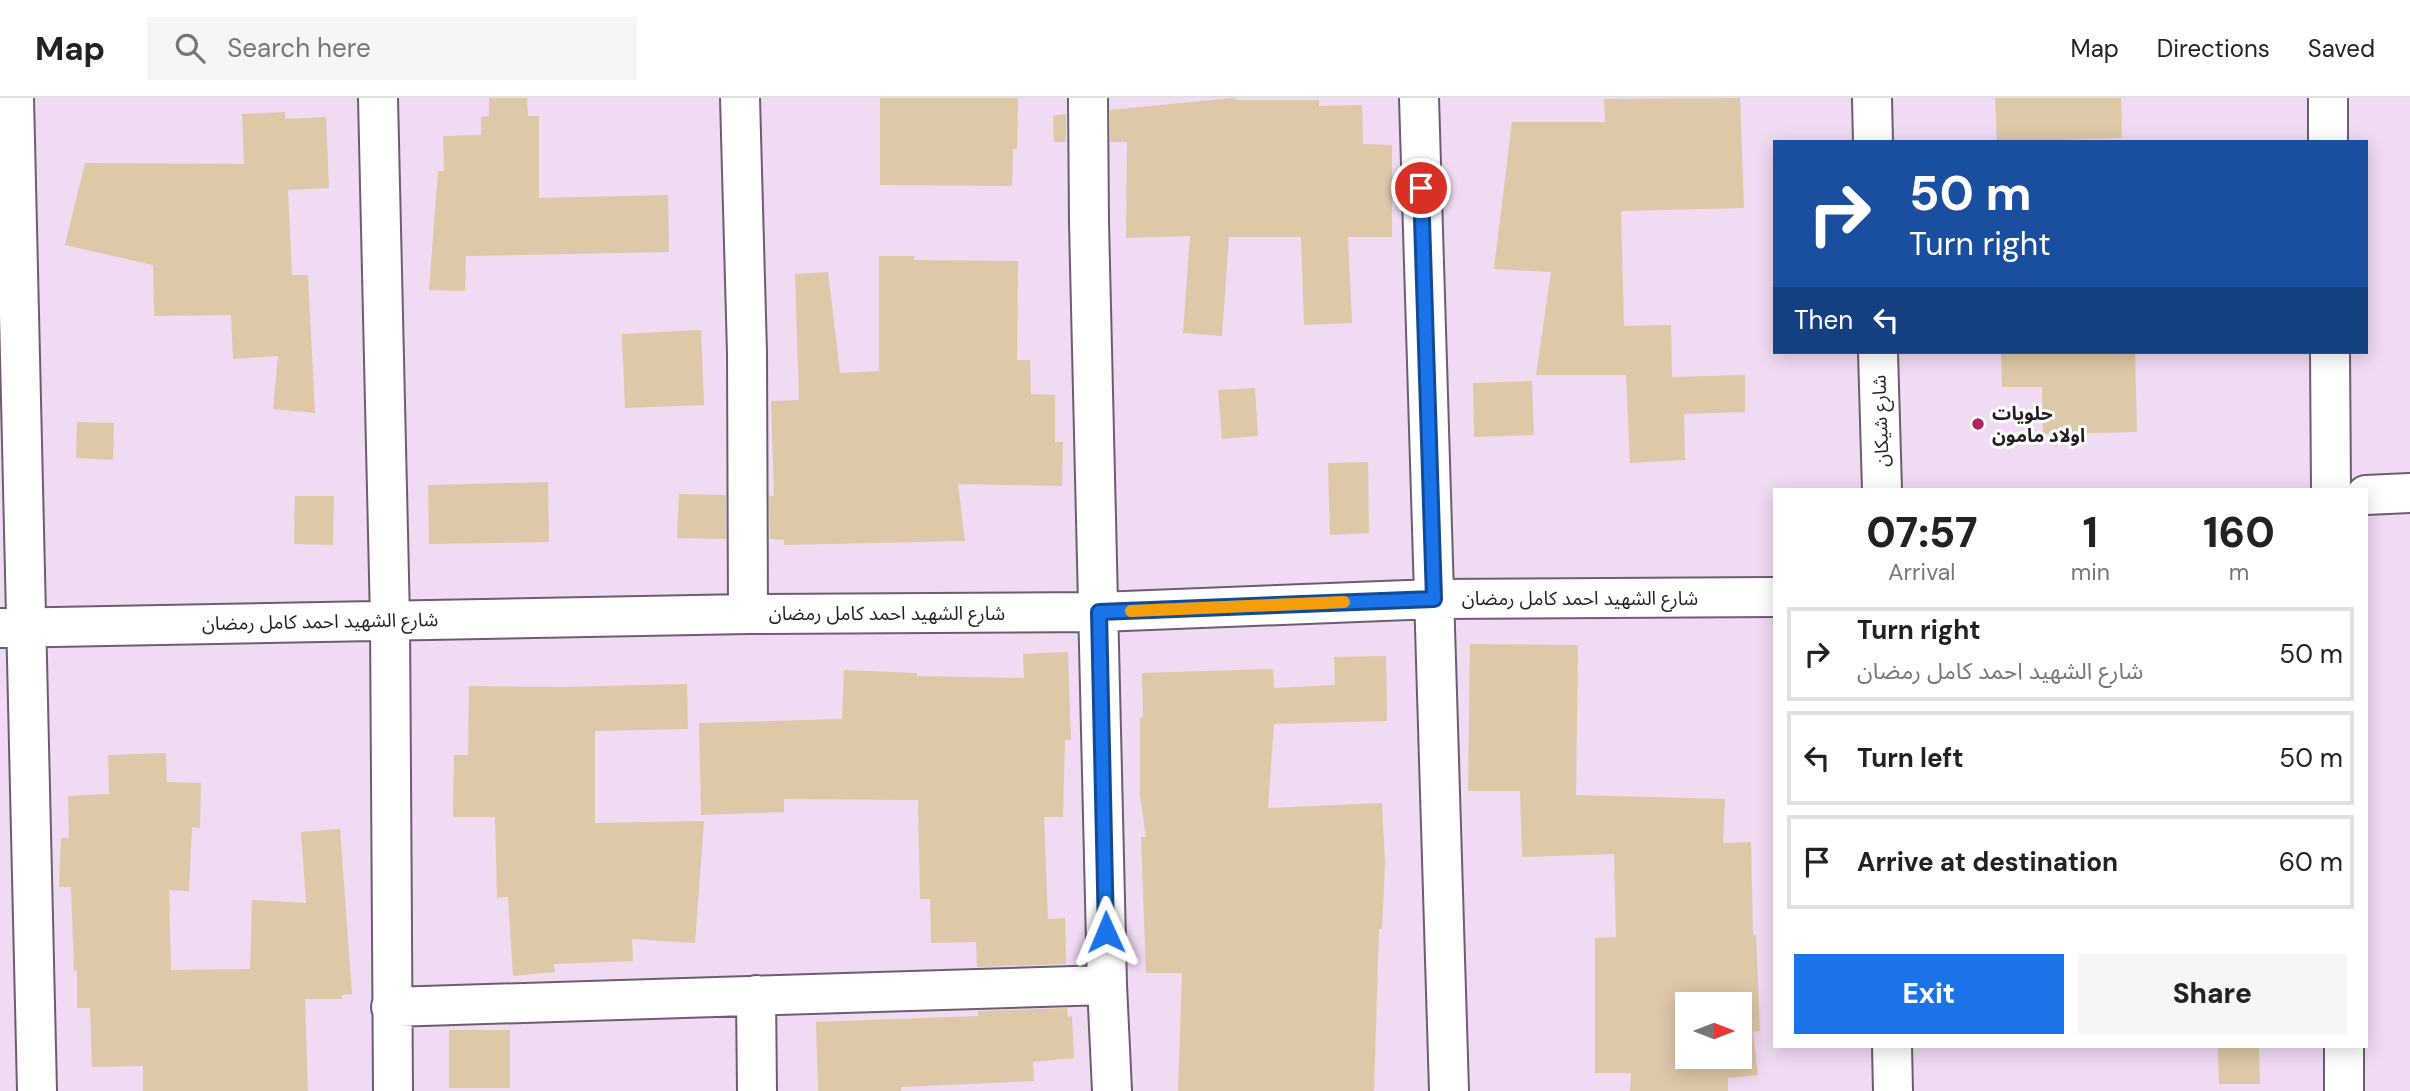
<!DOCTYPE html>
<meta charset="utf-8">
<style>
body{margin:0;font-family:"DM Sans","Noto Sans Arabic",sans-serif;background:#f6f6f6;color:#222;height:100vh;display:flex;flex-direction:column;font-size:26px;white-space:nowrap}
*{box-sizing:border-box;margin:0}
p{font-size:23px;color:#767676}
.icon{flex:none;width:38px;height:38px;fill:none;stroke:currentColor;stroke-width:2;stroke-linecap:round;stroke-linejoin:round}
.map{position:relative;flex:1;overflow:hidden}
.details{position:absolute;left:1773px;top:390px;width:595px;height:560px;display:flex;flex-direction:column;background:#fff;border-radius:0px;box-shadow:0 4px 18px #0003}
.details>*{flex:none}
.top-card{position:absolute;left:1773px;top:42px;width:595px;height:214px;border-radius:0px;box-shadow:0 4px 18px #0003;background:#1a4fa0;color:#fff;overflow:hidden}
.needle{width:46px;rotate:90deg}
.tools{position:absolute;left:1675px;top:894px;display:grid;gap:14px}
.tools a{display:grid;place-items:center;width:77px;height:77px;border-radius:0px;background:#fff;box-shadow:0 4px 18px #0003;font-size:35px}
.pin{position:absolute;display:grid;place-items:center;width:60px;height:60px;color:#fff;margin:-30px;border:4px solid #fff;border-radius:50%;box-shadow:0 2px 7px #0007}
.me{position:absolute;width:77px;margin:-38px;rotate:359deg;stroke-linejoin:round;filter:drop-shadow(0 0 5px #0008)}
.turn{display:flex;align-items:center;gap:24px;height:147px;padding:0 21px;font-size:32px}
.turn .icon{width:91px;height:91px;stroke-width:2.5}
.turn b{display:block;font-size:49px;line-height:60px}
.then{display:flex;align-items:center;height:66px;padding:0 21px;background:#0003;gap:14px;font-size:26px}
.eta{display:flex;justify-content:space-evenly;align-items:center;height:119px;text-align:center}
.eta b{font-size:42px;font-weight:800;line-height:49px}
.cta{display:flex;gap:14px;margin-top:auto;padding:14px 21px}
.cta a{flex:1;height:80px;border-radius:0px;background:#1a73e8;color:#fff;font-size:28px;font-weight:800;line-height:80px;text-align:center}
.cta a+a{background:#f6f6f6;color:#222}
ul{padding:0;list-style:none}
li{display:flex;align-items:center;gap:21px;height:94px;margin:0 14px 10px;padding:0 7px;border:4px solid #e0e0e0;border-radius:0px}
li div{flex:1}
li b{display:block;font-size:26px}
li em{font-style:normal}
header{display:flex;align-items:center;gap:42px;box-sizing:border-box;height:98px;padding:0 35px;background:#fff;border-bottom:2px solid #e0e0e0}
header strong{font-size:33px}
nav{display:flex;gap:38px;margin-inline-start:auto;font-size:24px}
.search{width:490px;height:63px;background:#f6f6f6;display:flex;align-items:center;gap:18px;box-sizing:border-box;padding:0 24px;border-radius:0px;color:#767676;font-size:26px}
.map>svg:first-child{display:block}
.building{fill:#ddc8a8;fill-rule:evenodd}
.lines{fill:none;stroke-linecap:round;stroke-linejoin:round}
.street-casing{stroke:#6d5d70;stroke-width:42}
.secondary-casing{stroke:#6d5d70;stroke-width:42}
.street{stroke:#fff;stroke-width:38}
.secondary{stroke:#fff;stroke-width:38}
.route-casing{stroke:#114b97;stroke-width:18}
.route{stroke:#1a73e8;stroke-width:12}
.slow{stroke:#f59e0b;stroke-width:12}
.poi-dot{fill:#ae2361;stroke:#fff;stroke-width:2.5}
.labels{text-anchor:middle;stroke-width:6;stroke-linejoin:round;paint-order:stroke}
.poi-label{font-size:19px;font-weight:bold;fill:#241d25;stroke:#fff;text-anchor:start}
.street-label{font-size:19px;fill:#241d25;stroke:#fff}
</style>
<header>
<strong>Map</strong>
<div class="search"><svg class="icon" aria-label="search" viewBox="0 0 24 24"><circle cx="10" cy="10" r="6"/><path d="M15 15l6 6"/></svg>Search here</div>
<nav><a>Map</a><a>Directions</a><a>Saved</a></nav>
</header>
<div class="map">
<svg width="2410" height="993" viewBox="0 0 2410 993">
<rect width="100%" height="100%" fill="#efdbf2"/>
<!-- building -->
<path class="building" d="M489 0H527L528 18H539V100L668 97 669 154 466 158 465 193 429 192 438 73H444L443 38 481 37V19L489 18Z
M880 0H1018L1017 51H1013L1012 88 880 87Z
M1232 0H1235L1236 2H1319V8L1362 7 1363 46 1392 47V139H1348L1352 225 1304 227 1301 139H1229L1222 238 1183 235 1190 138 1126 140 1127 44H1110V12Z
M1740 0 1744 110 1621 113 1624 228 1671 227 1672 279 1745 277V314L1684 316 1685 362 1630 365 1626 277H1536L1551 174 1494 171 1512 24H1605L1604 1Z
M1995 0H2121L2122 40 1997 44Z
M285 14V21L326 19 329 90 288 92 292 177H308L315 315 273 311 278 258 233 261 231 217 154 218 153 167 65 147 85 65 244 66 242 16Z
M1066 16V44H1054L1053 18Z
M879 158H914V162L1018 163 1017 262H1030L1031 296 1055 297V344H1063L1062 388 958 386 965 443 784 447V442L770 441 769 398H774L771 303 799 302 795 176 828 174 840 275 879 273Z
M701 232 704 307 625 310 622 236Z
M2001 254H2135L2137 334 2043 336 2042 289H2002Z
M1532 283 1534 337 1474 339 1473 285Z
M1255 290 1258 338 1222 341 1218 292Z
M77 324 114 325 113 362 76 360Z
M1368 364 1369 435 1330 437 1328 365Z
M548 384 549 444 429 446 428 387Z
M679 396 726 397V441L677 440Z
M295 398H334L333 447 294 446Z
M1470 546 1578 547 1576 697 1725 701 1723 745 1751 744 1753 837H1756L1760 933 1753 934 1758 977 1728 980V993H1630L1631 975H1595V840L1616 839 1614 756 1522 759 1520 693H1468ZM1687 906H1740V959H1687Z
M1068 554 1071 642H1065L1063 719H1044L1048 821 1065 820 1066 866 977 869 976 844 931 845 930 801H920L918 702 784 701V714L701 717 699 625 842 621 844 572 917 575V578L1024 580 1023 556Z
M1386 558 1387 623 1274 626 1268 710 1382 705 1385 765 1382 831H1379L1374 993H1178L1182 875H1146L1141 739H1146L1140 697V620H1143L1142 575 1273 571 1274 590 1335 587 1334 559Z
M687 586 688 631 595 633V725L704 723 695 845 632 841 633 863 554 866 555 874 513 878 508 799 497 800 495 719H453L454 657H468L469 588 564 589Z
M166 655 167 684 201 685 200 730 192 729 189 793 169 792 171 872 250 871 252 802 306 805 301 734 340 731 352 896 342 897V901H305L308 993H143V968L92 969 90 910H77V873H74L71 789H59L61 740H69L68 698 109 696 108 657Z
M1067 910 1068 919 1072 918 1074 960 1033 964 1034 983 901 989V993H818L816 924 978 918V913Z
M449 932H510V990H449Z
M2218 948H2259L2260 986H2219Z"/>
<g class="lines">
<defs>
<path id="street" d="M14 0 37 993
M378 0 390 522 393 993
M740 0 747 255 748 516
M1088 0 1089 124 1107 887 1112 993
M1419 0 1449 993
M2328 0V44
M2330 254 2331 392
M2366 397 2410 395
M0 530 748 516 1099 514 1434 501 1774 499
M756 897 757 993
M391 909 1107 887
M2344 948V993"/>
<path id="secondary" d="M1872 0 1873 44
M1878 254 1882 392
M1892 948 1893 993"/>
</defs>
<!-- street casing -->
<use href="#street" class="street-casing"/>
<!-- secondary casing -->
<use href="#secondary" class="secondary-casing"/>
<!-- street -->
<use href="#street" class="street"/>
<!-- secondary -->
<use href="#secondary" class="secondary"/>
</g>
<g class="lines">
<defs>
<path id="route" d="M1106 834 1099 514 1434 501 1421 90"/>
</defs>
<!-- route casing -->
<use href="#route" class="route-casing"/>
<!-- route -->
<use href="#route" class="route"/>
<!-- slow -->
<path class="slow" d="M1131 513 1344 504"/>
</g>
<!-- markers -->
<circle class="poi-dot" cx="1978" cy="326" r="7"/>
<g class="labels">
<!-- poi labels -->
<g class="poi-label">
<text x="1992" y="322">حلويات<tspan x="1992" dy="22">اولاد مامون</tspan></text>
</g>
<!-- street labels -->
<g class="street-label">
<text transform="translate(1880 323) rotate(-92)" y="7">شارع شيكان</text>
<text x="1580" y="507">شارع الشهيد احمد كامل رمضان</text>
<text x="887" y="522">شارع الشهيد احمد كامل رمضان</text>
<text transform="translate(320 523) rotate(-1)" y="7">شارع الشهيد احمد كامل رمضان</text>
</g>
</g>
</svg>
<div class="tools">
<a><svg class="needle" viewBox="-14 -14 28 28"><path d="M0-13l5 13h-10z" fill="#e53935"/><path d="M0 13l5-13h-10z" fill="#767676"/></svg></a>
</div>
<div class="pin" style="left:1421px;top:90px;background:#d93025"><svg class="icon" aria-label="arrive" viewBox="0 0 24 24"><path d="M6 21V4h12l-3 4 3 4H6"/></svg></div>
<svg class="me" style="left:1106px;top:834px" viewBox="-20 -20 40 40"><path d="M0-17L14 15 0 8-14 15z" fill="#1a73e8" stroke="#fff" stroke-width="4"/></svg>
<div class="top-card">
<div class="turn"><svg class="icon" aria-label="right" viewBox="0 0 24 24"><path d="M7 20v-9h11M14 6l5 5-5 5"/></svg><div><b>50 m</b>Turn right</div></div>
<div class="then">Then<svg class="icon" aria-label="left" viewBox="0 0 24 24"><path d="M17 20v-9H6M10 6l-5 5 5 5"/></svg></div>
</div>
<section class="details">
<div class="eta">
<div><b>07:57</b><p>Arrival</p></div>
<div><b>1</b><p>min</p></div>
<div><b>160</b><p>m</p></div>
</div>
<ul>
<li><svg class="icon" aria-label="right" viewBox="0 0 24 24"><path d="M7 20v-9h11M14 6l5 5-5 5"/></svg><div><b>Turn right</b><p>شارع الشهيد احمد كامل رمضان</p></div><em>50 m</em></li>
<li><svg class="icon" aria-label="left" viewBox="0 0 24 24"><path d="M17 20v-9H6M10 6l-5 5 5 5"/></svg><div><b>Turn left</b></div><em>50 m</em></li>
<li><svg class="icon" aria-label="arrive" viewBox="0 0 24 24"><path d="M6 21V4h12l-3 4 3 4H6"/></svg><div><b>Arrive at destination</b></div><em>60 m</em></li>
</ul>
<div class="cta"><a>Exit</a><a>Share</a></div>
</section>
</div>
